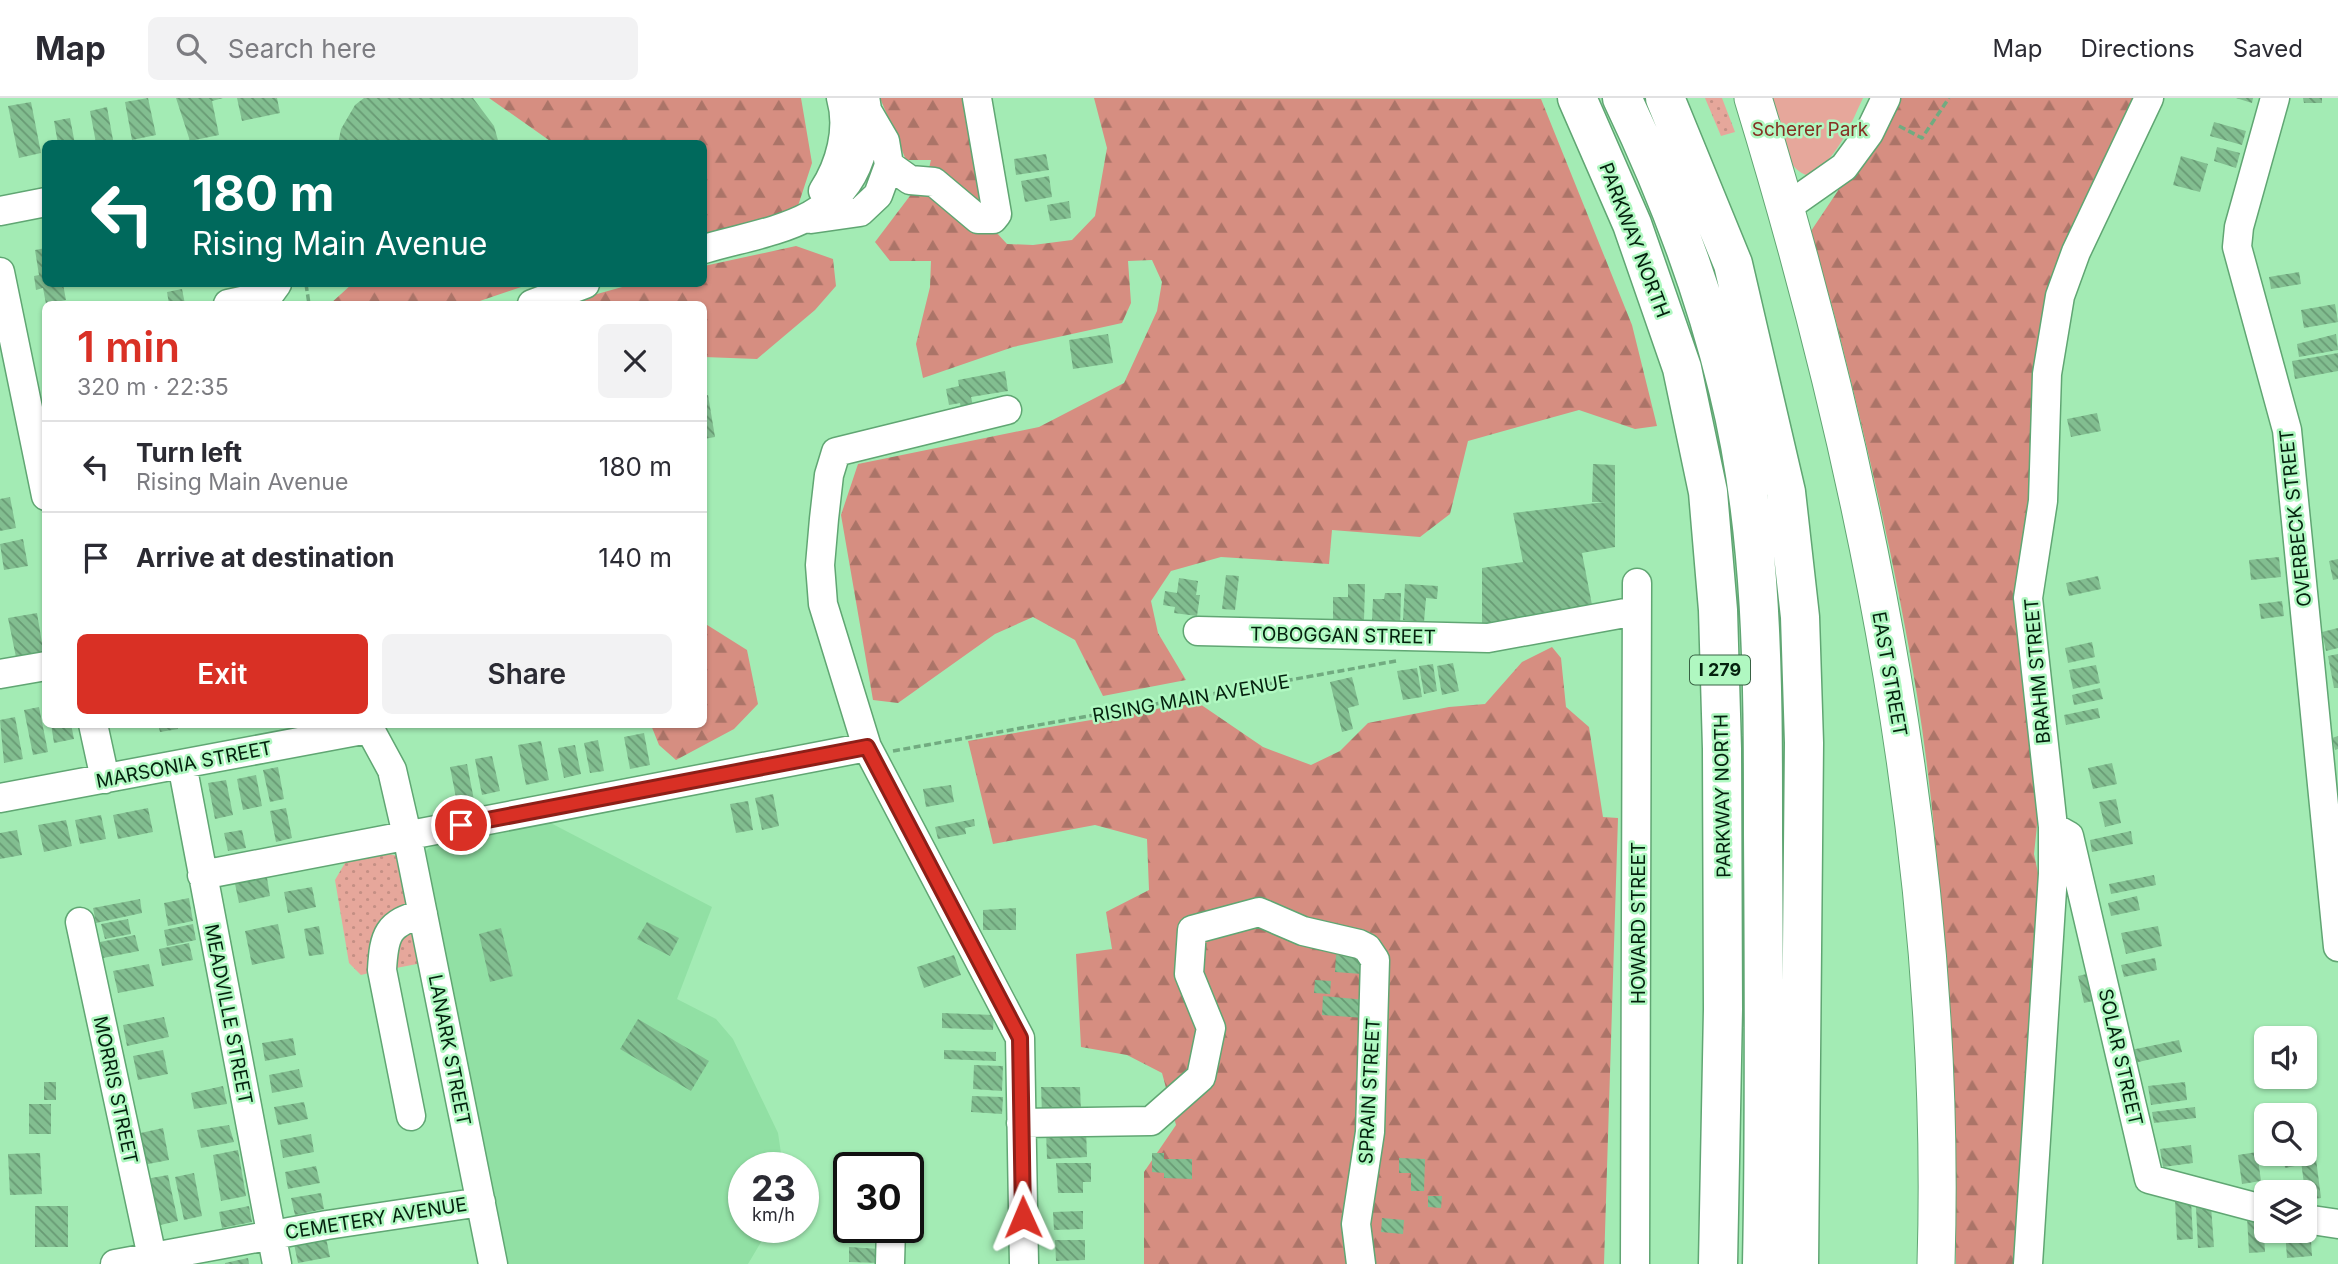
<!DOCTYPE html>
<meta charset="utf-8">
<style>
body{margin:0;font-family:Inter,sans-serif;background:#f2f2f3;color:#2b2b33;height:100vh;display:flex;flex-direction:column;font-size:26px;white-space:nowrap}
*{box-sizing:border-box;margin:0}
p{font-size:23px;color:#7c7c81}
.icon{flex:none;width:38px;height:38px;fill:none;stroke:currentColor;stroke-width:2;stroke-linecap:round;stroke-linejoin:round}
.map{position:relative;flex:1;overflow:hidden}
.drawer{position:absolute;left:42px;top:203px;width:665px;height:427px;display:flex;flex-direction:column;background:#fff;border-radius:10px;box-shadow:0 2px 5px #0004}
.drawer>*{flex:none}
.banner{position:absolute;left:42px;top:42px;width:665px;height:147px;border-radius:10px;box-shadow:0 2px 5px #0004;background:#00695c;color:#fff;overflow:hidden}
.tools{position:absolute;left:2254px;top:928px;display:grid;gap:14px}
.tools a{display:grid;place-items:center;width:63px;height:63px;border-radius:10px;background:#fff;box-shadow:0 2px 5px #0004;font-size:35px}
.speed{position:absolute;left:728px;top:1054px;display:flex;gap:14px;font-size:35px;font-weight:700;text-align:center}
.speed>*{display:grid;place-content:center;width:91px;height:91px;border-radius:50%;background:#fff;box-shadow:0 2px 5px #0004;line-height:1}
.speed small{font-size:18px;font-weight:400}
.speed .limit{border:4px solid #111;border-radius:10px;background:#fff;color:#111}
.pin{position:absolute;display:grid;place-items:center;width:60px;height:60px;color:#fff;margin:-30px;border:4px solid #fff;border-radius:50%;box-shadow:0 2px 7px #0007}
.me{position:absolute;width:77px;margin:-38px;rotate:359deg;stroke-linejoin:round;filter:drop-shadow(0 0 5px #0008)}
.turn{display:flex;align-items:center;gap:24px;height:147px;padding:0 35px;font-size:32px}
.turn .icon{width:91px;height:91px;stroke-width:2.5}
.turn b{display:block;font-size:49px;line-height:60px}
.round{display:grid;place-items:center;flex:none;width:74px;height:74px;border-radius:10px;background:#f2f2f3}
.summary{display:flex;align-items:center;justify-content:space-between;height:119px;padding:0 35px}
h1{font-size:42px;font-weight:600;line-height:52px;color:#d93025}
.action{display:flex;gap:14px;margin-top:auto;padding:14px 35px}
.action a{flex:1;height:80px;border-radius:10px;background:#d93025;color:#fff;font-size:28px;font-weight:600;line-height:80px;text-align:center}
.action a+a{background:#f2f2f3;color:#2b2b33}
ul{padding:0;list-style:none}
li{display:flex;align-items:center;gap:21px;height:91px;padding:0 35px;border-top:2px solid #e1e1e2}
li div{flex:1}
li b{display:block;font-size:26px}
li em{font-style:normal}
header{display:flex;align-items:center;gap:42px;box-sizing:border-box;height:98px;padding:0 35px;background:#fff;border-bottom:2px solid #e1e1e2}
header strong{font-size:33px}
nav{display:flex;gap:38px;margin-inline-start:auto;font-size:24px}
.search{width:490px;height:63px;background:#f2f2f3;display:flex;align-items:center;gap:18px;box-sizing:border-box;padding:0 24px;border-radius:10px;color:#7c7c81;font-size:26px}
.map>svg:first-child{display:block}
.built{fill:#91e0a4}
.grass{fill:url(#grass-dots)}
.forest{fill:url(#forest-firs)}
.park{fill:#e6a79b}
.building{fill:url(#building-back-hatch)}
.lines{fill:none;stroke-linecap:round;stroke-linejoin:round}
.minor-casing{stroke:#60a673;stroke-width:31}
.major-casing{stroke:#60a673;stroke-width:39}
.highway-casing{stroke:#60a673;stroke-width:41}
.path{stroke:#71ab80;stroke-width:3.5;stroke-dasharray:7 3.5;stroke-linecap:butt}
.minor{stroke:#fff;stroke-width:28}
.major{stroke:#fff;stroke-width:37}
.highway{stroke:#fff;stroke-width:38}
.route-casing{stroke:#8d1f18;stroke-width:18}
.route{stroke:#d93025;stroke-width:12}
.labels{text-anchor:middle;stroke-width:5;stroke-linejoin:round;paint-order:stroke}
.shield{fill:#b0f8c1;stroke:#386244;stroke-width:2}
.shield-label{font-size:18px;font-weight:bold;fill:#04210e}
.park-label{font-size:19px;fill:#853023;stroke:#b0f8c1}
.street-label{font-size:19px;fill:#04210e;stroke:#b0f8c1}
</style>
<header>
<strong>Map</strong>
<div class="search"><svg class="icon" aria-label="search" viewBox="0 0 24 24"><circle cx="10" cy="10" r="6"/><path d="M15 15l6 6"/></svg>Search here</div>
<nav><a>Map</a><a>Directions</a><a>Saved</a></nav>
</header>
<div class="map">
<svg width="2338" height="1166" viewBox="0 0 2338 1166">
<defs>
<pattern id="grass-dots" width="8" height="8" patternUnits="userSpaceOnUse" patternTransform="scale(1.75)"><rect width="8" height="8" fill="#e6a79b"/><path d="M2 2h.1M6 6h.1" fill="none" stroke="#c48f84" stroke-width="1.8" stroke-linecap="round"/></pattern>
<pattern id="forest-firs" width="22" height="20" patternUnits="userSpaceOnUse" patternTransform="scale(1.75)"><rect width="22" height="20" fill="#d68e81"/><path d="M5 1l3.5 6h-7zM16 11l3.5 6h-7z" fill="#ab7468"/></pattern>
<pattern id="building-back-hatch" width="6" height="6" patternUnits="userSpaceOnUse" patternTransform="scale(1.75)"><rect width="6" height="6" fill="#82be90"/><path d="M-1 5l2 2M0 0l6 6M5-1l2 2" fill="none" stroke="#689a74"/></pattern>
</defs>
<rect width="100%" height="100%" fill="#a3ebb4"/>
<!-- built -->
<path class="built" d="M543 721 712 809 677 901 716 921 733 941 778 1035 783 1069H744V1129H770L748 1166H500L426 753 438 740Z"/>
<!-- grass -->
<path class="grass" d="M1705 0H1722L1735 34 1721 38Z
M389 752V756L398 758 410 809 377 873 361 877 349 865 335 782 345 765Z
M412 829 422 865 386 872 389 857Z"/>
<!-- forest -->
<path class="forest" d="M489 0H801L812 65 796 114 704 139V46L553 45Z
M880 0H963L985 122 1007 146 1033 147 1072 142 1095 118 1107 50 1094 0 1541 1 1632 227 1657 328 1635 331 1579 312 1468 343 1450 416 1420 439 1332 432 1329 466 1221 459 1171 473 1151 503 1158 535 1186 582 1103 598 1075 542 1033 519 995 536 898 605 873 602 841 417 858 366 1039 329 1124 285 1157 213 1162 184 1152 162 1128 163 1131 205 1122 225 1013 249 923 280 916 246 930 189 931 163H890L875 144 928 74 931 62H906Z
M1900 0H2139L2041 259 2038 718 2034 756 2042 794 2018 1166H1956C1950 976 1947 785 1917 597 1897 475 1869 354 1839 235 1831 201 1819 167 1811 133Z
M796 148 833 161 836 188 815 212 757 261 704 259V206H561L633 186H704V168Z
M352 186H530L471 206H330Z
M704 525 747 552 758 606 734 631 676 662 659 647 651 627 704 626Z
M1552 549 1561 560 1566 609 1589 629 1603 719 1618 720 1604 1166H1144V1074L1176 1027 1162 975 1127 957 1081 949 1076 856 1112 851 1106 814 1149 792 1147 741 1095 727 993 746 968 643 1197 604 1263 649 1311 667 1340 653 1368 625 1449 609 1485 606 1522 564Z"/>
<!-- park -->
<path class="park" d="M1764 0H1863C1850 27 1836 66 1806 77 1781 67 1773 23 1764 0Z"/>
<!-- building -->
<path class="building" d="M148 0 156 37 132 42 125 4Z
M176 0H223L212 3 219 37 190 43Z
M237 0H277L280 15 242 23Z
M364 0H473L494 28 499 46H338L341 31 355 7Z
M2236 0H2253L2252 5Z
M2303 0H2322V5H2304Z
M31 4 41 55 19 60 8 8Z
M107 9 113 42 96 45 90 13Z
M70 20 75 46H58L54 23Z
M2214 24 2246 33 2242 47 2210 38Z
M2217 49 2240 55 2236 70 2214 63Z
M1046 56 1049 72 1016 77 1014 61Z
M2181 58 2208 66 2200 94 2173 87Z
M1049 78 1052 99 1025 104 1021 83Z
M1069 103 1071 120 1050 123 1047 107Z
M46 150V186H63L66 202 46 206 43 190 36 192 34 178 39 177 35 152Z
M2299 174 2301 186 2271 191 2269 179Z
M182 191 185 206H169L167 194Z
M2335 206 2338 224 2304 230 2301 212Z
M1108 236 1113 265 1073 271 1069 242Z
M2336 236 2338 252 2299 259 2297 246Z
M2338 255V273L2295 281 2292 263Z
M1005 273 1008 293 971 299 973 308 961 310 960 305 949 307 946 291 959 288 958 282Z
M708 297 715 339 704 341V298Z
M2097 315 2101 333 2071 339 2067 321Z
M1593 366 1615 367V449L1582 455 1592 507 1482 526V470L1523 464 1513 415 1605 404H1592Z
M10 399 16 430 0 433V401Z
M23 441 28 468 4 472 0 446Z
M2279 459 2281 479 2251 482 2249 462Z
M2338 461V481L2333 482 2329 463Z
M1226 477 1239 478 1235 512 1222 511Z
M2098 478 2101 491 2069 498 2066 485Z
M1179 480 1198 483 1196 497H1200L1197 518 1174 515 1175 509 1163 507 1165 493 1177 495Z
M1348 486H1365L1364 522 1333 521V499H1348Z
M1405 486 1438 488 1437 501 1426 500 1424 524 1403 522Z
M1385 495H1401L1400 531 1382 530 1383 523 1372 522 1373 501H1384Z
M2282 503 2284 518 2261 521 2259 506Z
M37 515 45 563 18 569 8 520Z
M2338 530V550L2326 553 2322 534Z
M2092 544 2095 559 2068 565 2065 550Z
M2338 556V590H2334L2328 558Z
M1453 565 1459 593 1442 597 1437 568Z
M1433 566 1437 593 1424 596 1419 568Z
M2096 567 2100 585 2073 591 2069 572Z
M1417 570 1422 599 1403 602 1397 573Z
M1352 579 1359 607 1348 610 1353 631 1342 634 1330 584Z
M2100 590 2103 601 2074 607 2072 597Z
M39 609 48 654 33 657 24 612Z
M2098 610 2100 620 2066 627 2064 617Z
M15 619 23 661 4 665 0 622Z
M51 626H71L74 641 54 645Z
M158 626H177L178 631 160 634Z
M644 635 650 667 630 671 624 639Z
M2338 638V651L2335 652 2332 640Z
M598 642 604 673 590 675 584 645Z
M541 643 549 682 526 687 518 647Z
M575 647 581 676 564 680 558 650Z
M492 658 500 693 482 697 475 661Z
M2112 665 2117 686 2093 691 2088 670Z
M467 666 474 702 457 705 450 669Z
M278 669 284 701 270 704 263 672Z
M256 677 262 708 243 712 237 681Z
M226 682 233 717 215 721 208 685Z
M951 687 954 704 926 709 923 691Z
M773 696 779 728 762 732 755 700Z
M2116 701 2121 725 2105 729 2099 704Z
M748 703 753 732 736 735 730 706Z
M148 710 153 734 118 741 113 717Z
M286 710 292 740 276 744 270 713Z
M101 717 106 741 80 746 75 722Z
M974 721 975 728 965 730 966 736 938 741 935 729Z
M66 722 72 748 44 754 38 727Z
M17 732 22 757 0 761V735Z
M242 732 246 750 228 753 224 735Z
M2131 733 2133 746 2092 754 2090 742Z
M266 774 270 798 239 805 234 781Z
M2154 777 2156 787 2111 796 2109 786Z
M312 789 316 809 288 815 284 794Z
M2137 798 2140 812 2111 818 2108 805Z
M189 800 193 823 168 828 164 805Z
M140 801 142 815 96 825 93 810Z
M1016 810V832H983V812Z
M128 821 131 836 105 841 101 826Z
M647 824 679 840 670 858 637 841Z
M193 826 196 842 167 848 164 832Z
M278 826 285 860 252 867 245 833Z
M319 828 324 856 309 858 304 831Z
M2158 828 2162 848 2126 856 2121 835Z
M501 830 513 878 490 884 479 836Z
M135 837 139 853 103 860 100 844Z
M189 845 193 862 162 868 159 851Z
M954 857 961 877 924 890 917 869Z
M1336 857 1363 859 1362 876 1335 874Z
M2155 860 2157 872 2124 879 2121 867Z
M149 866 154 888 118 895 113 873Z
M2091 875 2097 902 2084 905 2078 878Z
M1315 882 1331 883 1330 896 1314 895Z
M1323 898 1366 902 1365 920 1322 917Z
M942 915 994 917 993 932 942 930Z
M164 919 169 939 127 948 123 927Z
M638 921 709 963 691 993 620 951Z
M293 940 296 957 265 963 262 945Z
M2179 942 2182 954 2134 965 2131 952Z
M163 952 168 976 138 982 133 958Z
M944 952 996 954V963L944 961Z
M974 967 1003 968 1002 993 973 991Z
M299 971 303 989 272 995 269 977Z
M44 984H56V1002H44Z
M2185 984 2187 1002 2151 1007 2148 988Z
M223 988 227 1006 194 1011 191 995Z
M1041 989H1080L1081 1014 1042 1015Z
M972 998 1003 999 1002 1016 971 1014Z
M304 1004 308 1021 278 1027 274 1009Z
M29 1006H51V1036H29Z
M2195 1009 2196 1020 2154 1025 2152 1014Z
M229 1027 234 1044 201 1050 197 1032Z
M163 1030 169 1062 143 1067 136 1036Z
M1086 1031 1087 1059 1047 1061 1046 1032Z
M311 1036 314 1054 283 1060 280 1042Z
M2191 1047 2193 1065 2163 1069 2160 1051Z
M238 1052 246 1098 221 1103 213 1057Z
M2315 1053 2321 1100 2306 1102 2300 1055Z
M2257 1054 2261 1083 2242 1086 2238 1057Z
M40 1055 42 1096 10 1097 8 1056Z
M1152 1055H1164V1061H1192V1081L1164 1080V1075L1152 1074Z
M2294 1055 2295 1068 2285 1070 2283 1056Z
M1399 1060 1425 1061 1424 1093H1411V1075H1399Z
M1056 1065H1091V1084H1083V1095H1058Z
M316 1068 320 1085 288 1091 285 1074Z
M194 1075 202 1118 184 1122 175 1079Z
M168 1077 178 1123 156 1128 146 1081Z
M321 1095 324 1111 295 1117 291 1100Z
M1428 1098H1442L1441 1110 1428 1109Z
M2191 1102 2193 1141 2177 1142 2175 1103Z
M35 1108H68V1149H35Z
M249 1108 252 1124 222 1130 219 1114Z
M2211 1108 2214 1149 2198 1150 2196 1109Z
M1083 1113V1131L1054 1132 1053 1114Z
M2263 1118 2265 1154 2249 1155 2247 1119Z
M1382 1120 1404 1122 1403 1136 1381 1134Z
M2310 1128 2312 1158 2287 1160 2285 1132H2305Z
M326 1140 330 1159 298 1165 294 1146Z
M1055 1142H1085V1162L1056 1163Z
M849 1149 880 1151V1165L849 1164Z
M248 1160 249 1166H225V1165Z"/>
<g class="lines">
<defs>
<path id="minor" d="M2275 0 2239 129 2237 149 2287 332 2338 849
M889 67 910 82 934 84 978 121H993L997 116 977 0
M823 93C840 67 850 31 841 0
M1787 109 1844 69 1869 35 1886 0
M0 113 46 104
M811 121 860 114 878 97 889 67 885 43 868 14
M704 151C765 133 837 128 860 59 867 39 870 20 865 0
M0 174 46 398
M228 206 269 197 277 186
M532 206 585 186
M1007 312 836 354 829 377 824 421 820 467 823 506 867 649 1020 940 1024 1166
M1198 533 1488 540 1636 513
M0 576 46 568
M93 626 105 681
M367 626 392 672 407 737 493 1166
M182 666 277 1166
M0 700 368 631
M2053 729 2069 738 2149 1081 2266 1112
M202 777 867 649
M80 824 152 1159
M411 1018 382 872C384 837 387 825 423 816
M1021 1025 1151 1023 1201 979 1211 930 1189 876 1192 832 1259 814 1303 833 1359 846 1367 850 1375 862 1370 1034 1356 1126 1361 1166
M2305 1121 2338 1126
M115 1166 327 1127 481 1104
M890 1166 891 1129
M1635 1166 1637 485
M2028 1166 2053 776V729L2028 500 2043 403 2047 276 2060 198 2076 154 2149 0"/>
<path id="major" d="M1753 0C1867 373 1948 774 1936 1166"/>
<path id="highway" d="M1577 0 1632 126 1682 270 1708 394 1718 512 1722 651 1723 911 1718 1166
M1622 0C1666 92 1704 192 1728 291 1764 436 1763 589 1763 736 1764 880 1765 1023 1762 1166
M1665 0 1733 166 1786 394 1800 519 1804 645 1799 1166"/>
</defs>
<!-- minor casing -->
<use href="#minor" class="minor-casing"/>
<!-- major casing -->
<use href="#major" class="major-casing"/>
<!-- highway casing -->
<use href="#highway" class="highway-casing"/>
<!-- path -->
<path class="path" d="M1899 28 1922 40 1949 0
M306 186 309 206
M893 653 1396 563"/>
<!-- minor -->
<use href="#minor" class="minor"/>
<!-- major -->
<use href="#major" class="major"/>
<!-- highway -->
<use href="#highway" class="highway"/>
</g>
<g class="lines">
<defs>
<path id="route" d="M461 727 867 649 1020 940 1023 1119"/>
</defs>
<!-- route casing -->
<use href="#route" class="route-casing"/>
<!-- route -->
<use href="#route" class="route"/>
</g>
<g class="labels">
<!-- shield labels -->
<rect class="shield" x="1690" y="557.5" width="60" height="29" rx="5"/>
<g class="shield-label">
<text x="1720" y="578">I 279</text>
</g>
<!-- park labels -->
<g class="park-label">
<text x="1810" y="38">Scherer Park</text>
</g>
<!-- street labels -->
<g class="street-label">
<text transform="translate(1635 142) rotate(69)" y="7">PARKWAY NORTH</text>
<text transform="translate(2295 420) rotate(-96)" y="7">OVERBECK STREET</text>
<text transform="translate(1343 537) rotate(1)" y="7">TOBOGGAN STREET</text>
<text transform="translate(2037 573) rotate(-95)" y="7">BRAHM STREET</text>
<text transform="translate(1890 576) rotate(80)" y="7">EAST STREET</text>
<text transform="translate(1191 600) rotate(-10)" y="7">RISING MAIN AVENUE</text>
<text transform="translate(184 666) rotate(-11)" y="7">MARSONIA STREET</text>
<text transform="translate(1722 698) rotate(-91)" y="7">PARKWAY NORTH</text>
<text transform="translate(1638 825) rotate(-90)" y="7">HOWARD STREET</text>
<text transform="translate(229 916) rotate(79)" y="7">MEADVILLE STREET</text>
<text transform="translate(450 952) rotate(79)" y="7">LANARK STREET</text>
<text transform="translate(2121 959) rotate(77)" y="7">SOLAR STREET</text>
<text transform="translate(116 992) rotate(78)" y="7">MORRIS STREET</text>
<text transform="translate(1369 993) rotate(-87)" y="7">SPRAIN STREET</text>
<text transform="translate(376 1120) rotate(-9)" y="7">CEMETERY AVENUE</text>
</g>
</g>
</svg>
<div class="tools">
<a><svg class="icon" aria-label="sound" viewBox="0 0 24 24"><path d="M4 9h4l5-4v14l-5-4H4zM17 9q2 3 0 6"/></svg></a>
<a><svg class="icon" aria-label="search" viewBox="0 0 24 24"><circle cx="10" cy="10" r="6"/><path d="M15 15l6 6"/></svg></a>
<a><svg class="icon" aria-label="layers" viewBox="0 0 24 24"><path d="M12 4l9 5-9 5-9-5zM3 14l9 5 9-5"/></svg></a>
</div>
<div class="speed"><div>23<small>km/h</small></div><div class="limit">30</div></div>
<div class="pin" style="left:461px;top:727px;background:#d93025"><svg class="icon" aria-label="arrive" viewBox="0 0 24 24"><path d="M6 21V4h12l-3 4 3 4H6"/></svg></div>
<svg class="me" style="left:1023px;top:1119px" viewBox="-20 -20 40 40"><path d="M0-17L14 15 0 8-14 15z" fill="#d93025" stroke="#fff" stroke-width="4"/></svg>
<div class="banner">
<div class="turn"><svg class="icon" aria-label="left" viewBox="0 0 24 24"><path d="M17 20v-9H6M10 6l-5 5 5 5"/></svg><div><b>180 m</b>Rising Main Avenue</div></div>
</div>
<section class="drawer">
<div class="summary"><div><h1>1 min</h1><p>320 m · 22:35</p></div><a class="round"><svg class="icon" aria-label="close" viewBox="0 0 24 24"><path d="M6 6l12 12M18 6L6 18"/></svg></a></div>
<ul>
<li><svg class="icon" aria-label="left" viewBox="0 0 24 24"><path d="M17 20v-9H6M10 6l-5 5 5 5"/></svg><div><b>Turn left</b><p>Rising Main Avenue</p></div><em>180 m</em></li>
<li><svg class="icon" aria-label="arrive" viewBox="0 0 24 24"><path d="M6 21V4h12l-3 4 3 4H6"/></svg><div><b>Arrive at destination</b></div><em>140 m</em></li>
</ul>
<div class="action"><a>Exit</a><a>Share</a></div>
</section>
</div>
